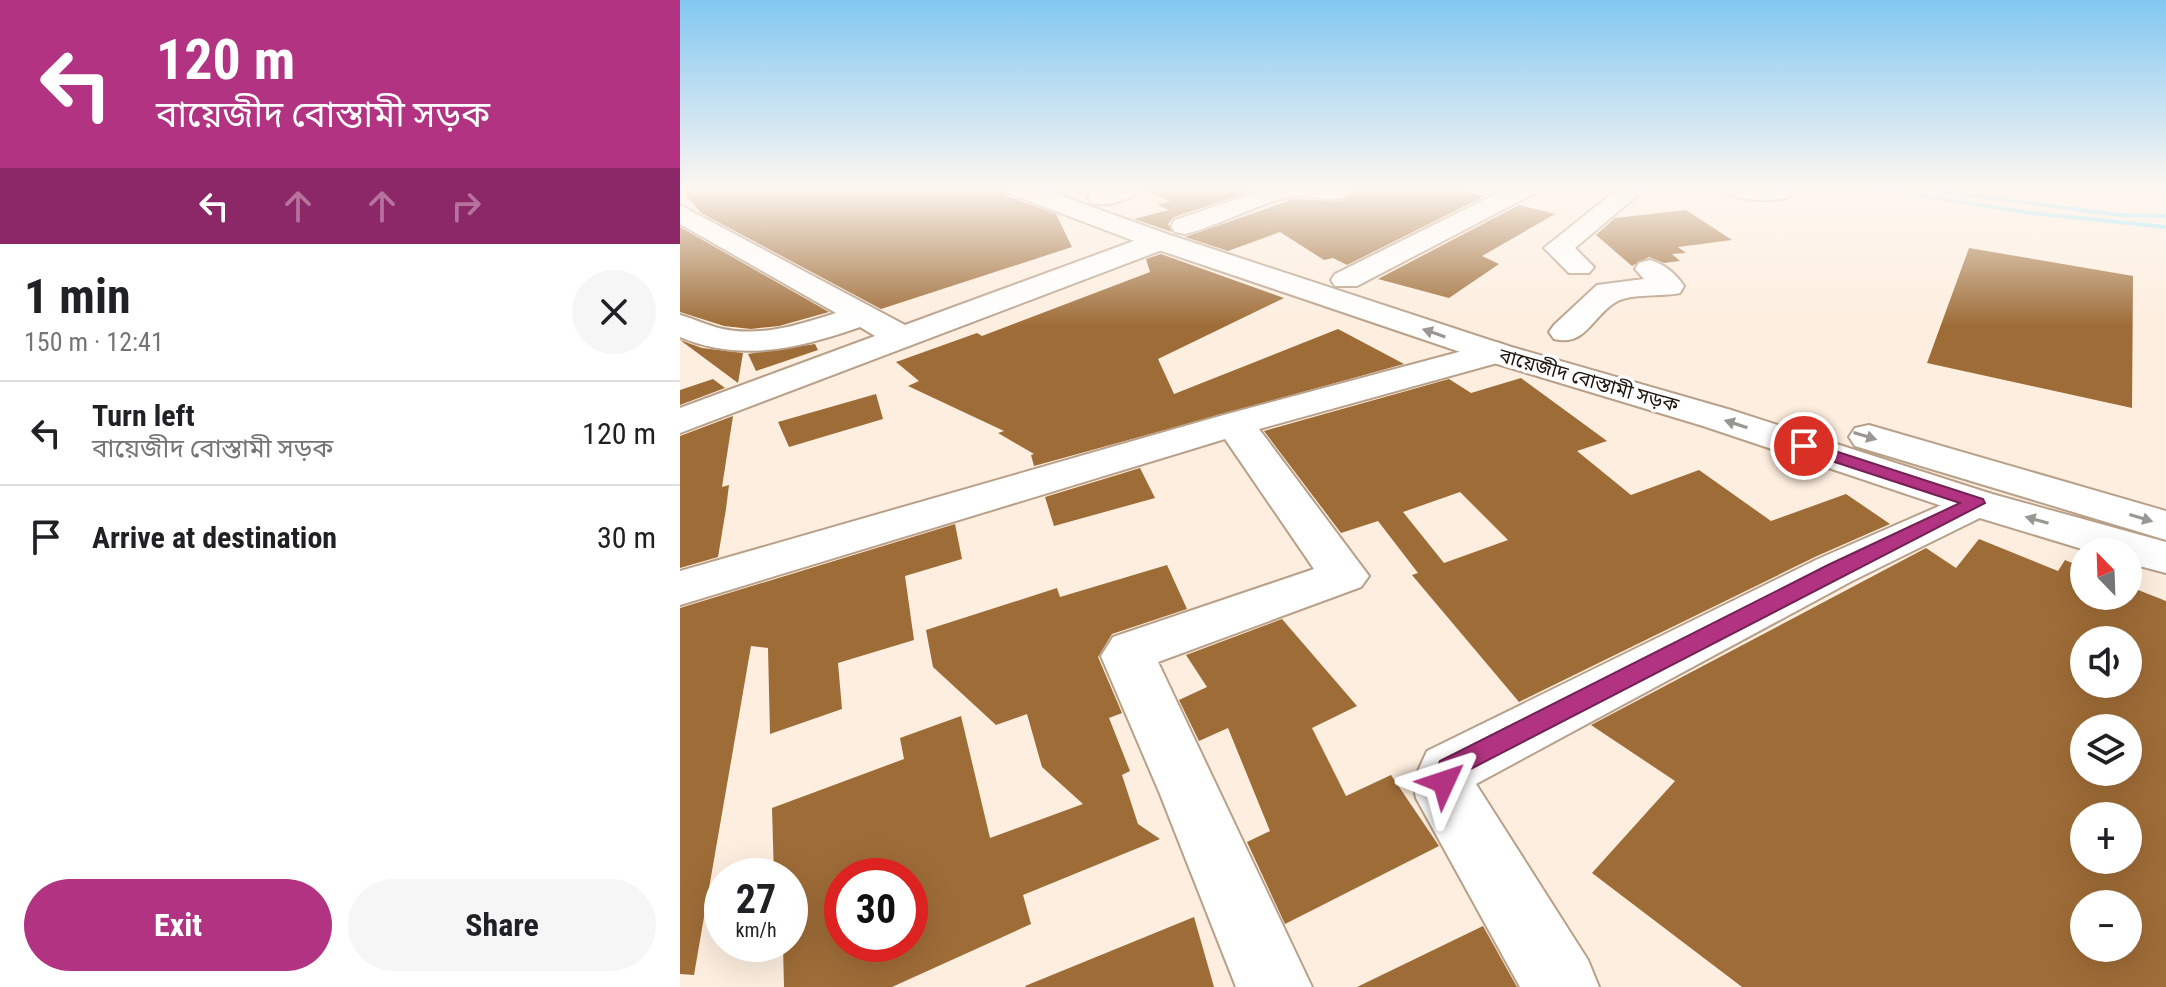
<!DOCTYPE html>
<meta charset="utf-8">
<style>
body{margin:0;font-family:"Roboto Condensed","Noto Sans Bengali",sans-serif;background:#f6f6f6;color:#202124;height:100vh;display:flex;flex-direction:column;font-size:30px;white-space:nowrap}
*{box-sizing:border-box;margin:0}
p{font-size:26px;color:#757577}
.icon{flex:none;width:44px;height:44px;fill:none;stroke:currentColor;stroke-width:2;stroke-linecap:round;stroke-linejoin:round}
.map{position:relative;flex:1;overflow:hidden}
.drawer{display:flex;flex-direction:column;background:#fff;width:680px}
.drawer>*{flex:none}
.top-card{background:#b13382;color:#fff;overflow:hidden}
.needle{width:52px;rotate:337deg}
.controls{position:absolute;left:1390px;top:538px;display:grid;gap:16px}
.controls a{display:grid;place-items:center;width:72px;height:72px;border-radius:50%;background:#fff;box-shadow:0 8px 32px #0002;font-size:40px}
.speed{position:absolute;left:24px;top:858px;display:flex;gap:16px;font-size:40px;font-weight:700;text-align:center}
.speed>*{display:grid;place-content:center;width:104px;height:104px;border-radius:50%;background:#fff;box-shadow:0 8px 32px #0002;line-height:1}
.speed small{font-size:20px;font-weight:400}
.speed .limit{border:12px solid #d22;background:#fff;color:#111}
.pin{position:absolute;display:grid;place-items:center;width:68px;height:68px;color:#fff;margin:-34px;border:4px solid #fff;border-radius:50%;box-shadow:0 2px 8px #0007}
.me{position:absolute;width:88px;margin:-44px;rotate:48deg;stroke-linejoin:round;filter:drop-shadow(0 0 6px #0008)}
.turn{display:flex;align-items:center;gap:28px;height:168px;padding:0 24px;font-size:36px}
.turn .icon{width:104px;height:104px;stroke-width:2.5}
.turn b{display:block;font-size:56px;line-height:68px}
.lanes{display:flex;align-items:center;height:76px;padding:0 24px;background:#0003;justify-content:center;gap:40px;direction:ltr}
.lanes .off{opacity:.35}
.round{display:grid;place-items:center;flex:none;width:84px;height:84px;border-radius:42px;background:#f6f6f6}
.overview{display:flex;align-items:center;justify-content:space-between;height:136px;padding:0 24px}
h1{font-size:48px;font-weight:700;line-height:60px}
.action{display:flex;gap:16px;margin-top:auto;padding:16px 24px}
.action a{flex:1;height:92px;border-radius:48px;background:#b13382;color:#fff;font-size:32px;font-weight:700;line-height:92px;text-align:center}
.action a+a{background:#f6f6f6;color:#202124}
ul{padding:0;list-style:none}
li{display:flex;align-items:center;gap:24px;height:104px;padding:0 24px;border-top:2px solid #e0e0e0}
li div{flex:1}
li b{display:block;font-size:30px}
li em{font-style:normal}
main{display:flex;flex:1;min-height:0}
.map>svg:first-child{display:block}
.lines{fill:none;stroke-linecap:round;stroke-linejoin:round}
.stream{fill:#89e5ff;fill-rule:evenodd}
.building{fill:#9e6c37;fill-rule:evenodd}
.minor-casing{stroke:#b8a089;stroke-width:4}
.major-casing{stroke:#b8a089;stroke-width:4}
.minor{fill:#fff;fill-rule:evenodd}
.major{fill:#fff;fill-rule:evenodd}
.oneway{fill:#9a9692}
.route{fill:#b13382;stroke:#732154;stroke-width:2}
.labels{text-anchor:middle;stroke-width:7;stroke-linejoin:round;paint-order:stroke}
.street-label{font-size:20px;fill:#1e150d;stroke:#fefefe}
</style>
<main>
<section class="drawer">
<div class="top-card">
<div class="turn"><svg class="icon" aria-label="left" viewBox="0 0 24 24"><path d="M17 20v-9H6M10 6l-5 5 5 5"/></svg><div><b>120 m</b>বায়েজীদ বোস্তামী সড়ক</div></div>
<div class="lanes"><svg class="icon" aria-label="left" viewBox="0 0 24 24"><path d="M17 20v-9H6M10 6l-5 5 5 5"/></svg><svg class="icon off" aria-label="ahead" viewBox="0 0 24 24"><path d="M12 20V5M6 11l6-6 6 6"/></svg><svg class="icon off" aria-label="ahead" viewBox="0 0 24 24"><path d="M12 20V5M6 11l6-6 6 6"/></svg><svg class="icon off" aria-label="right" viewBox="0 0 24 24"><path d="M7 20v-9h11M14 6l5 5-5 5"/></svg></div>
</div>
<div class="overview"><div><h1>1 min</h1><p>150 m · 12:41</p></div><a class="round"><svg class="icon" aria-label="close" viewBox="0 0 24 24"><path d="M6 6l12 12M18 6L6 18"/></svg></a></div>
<ul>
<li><svg class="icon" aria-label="left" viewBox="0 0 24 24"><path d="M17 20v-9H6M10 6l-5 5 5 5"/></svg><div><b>Turn left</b><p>বায়েজীদ বোস্তামী সড়ক</p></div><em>120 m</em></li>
<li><svg class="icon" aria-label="arrive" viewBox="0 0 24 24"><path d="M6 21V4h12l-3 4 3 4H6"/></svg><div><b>Arrive at destination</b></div><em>30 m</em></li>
</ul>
<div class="action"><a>Exit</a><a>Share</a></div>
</section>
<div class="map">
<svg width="1486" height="987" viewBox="0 0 1486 987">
<rect width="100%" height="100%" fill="#fdeedf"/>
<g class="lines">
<!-- stream -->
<path class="stream" d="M1184 188H1196L1351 211 1486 225V229L1351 215Z
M1264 190 1439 213 1486 214V218L1439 217 1262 193V191Z"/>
</g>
<!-- building -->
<path class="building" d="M0 188H322L327 196 376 214 392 247 201 309 21 213Z
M466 188H582L494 217 488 224 492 232 454 219 489 210 478 205 490 201 464 191Z
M676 188H773L805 196 667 265 653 258 644 260 600 232 548 251 505 237 614 199 661 201Z
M839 205 875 214 802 256 819 264 769 298 698 279Z
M1006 210 1052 240 998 247 1006 253 992 254 1000 261 984 263 969 257 952 266 916 235 935 218Z
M0 227 149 312 99 326 71 329 44 326 0 312Z
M1289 248 1453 276 1452 408 1247 363Z
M481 254 604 298 478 359 494 394 658 329 724 364 354 466 351 455 354 454 318 433 324 431 228 386 239 381 216 362 297 333 302 336 470 272 466 259Z
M0 340 22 348 63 353 58 383Z
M135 344 138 350 76 371 68 354Z
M841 378 927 441 897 451 951 495 1019 470 1091 521 1166 494 1210 524 1137 556 839 702 732 575 738 573 698 521 661 533 584 431 769 379 791 393ZM780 492 828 540 764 563 723 512Z
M33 379 45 388 0 405V390Z
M196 394 203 419 109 447 98 422Z
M53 416 42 487 49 485 46 509 38 557 0 568V436Z
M460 468 475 498 374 526 365 497Z
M275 524 282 559 225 576 234 640 158 663 162 709 90 734 88 648 71 646 14 975 0 974V608Z
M1299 539 1378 571 1385 560 1404 568V596H1448V586L1486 601V987H1062L912 873 995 781 911 725 1246 548 1276 568ZM1404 640H1448V684H1404ZM1404 728H1448V772H1404ZM1404 816H1448V860H1404ZM1404 904H1448V948H1404Z
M487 565 507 609 432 634 418 657 442 713 429 718 450 771 442 775 458 824 480 839 343 895 351 924 212 987H104L103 945 110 944V876H94L92 808 224 759 220 738 281 716 310 838 403 804 362 767 347 714 316 725 253 667 246 630 377 588 380 597ZM162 876H230V944H162Z
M602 619 677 706 632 728 666 796 711 775 759 846 605 924 567 842 590 831 548 728 519 741 499 700 527 687 506 655Z
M514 917 534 987H346L345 986Z
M803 926 837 987H677Z"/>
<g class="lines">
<defs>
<path id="minor" d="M428 188H463C454 200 426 207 412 203L408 198 412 193Z
M590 188H673C658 210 633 192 614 196 577 203 542 225 505 234L495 232 491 226 495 220Z
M828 188H858L855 193 677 286H655L651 280 655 274Z
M939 188H966L895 248 914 267 909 273H889L864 248Z
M1038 188H1103L1112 194C1103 206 1046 199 1038 188Z
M0 205 225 325 470 235H490L494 241 490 247 0 433V408L195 336 180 327C120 348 61 363 0 337V315C15 319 28 326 43 329 81 337 119 325 156 313L0 224Z
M970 260C984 264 996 274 1004 286L1000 293C982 297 951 293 936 302 912 316 906 347 874 339L869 332 874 325 917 285 964 279 955 269 959 263Z
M816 342 828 346 834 353 828 360 579 429 689 576 681 587 478 662 632 987H556L480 794 421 656 433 637 634 569 545 439 0 605V571L540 416Z
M1296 490 1312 494 1318 503 1312 512 1172 581 796 784 908 960 919 987H840L736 798 733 782 747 751 1138 559Z"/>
<path id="major" d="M325 188H359L490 235 828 346 1051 410 1312 494 1486 542V573L1448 563V552H1412L1280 512 1023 426 804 360 470 247 328 193Z
M1189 425 1486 511V540L1175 446 1169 437 1175 428Z"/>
</defs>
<!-- minor casing -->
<use href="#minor" class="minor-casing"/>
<!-- major casing -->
<use href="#major" class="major-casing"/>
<!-- minor -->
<use href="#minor" class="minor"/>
<!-- major -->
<use href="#major" class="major"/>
</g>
<!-- one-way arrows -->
<defs><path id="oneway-solid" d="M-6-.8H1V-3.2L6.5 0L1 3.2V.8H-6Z" transform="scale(2)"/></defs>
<g class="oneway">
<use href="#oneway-solid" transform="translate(754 333) rotate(-161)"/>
<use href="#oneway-solid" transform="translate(1056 424) rotate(-162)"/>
<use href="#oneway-solid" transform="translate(1185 436) rotate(17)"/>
<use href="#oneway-solid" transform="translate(1461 518) rotate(17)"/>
<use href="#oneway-solid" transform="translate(1357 520) rotate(-164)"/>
</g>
<!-- sky -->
<linearGradient id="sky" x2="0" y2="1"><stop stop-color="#82c8f1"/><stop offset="0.58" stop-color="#fef7f1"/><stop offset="1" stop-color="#fef7f1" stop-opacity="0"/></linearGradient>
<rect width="1486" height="326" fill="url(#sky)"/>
<!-- route -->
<path class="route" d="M1124 441 1303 499 1305 503 779 775 773 790 764 793 755 790 751 782 760 761 1148 565 1280 503 1118 450V443Z"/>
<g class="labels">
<!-- street labels -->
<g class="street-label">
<text transform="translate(909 380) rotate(16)" y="7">বায়েজীদ বোস্তামী সড়ক</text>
</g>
</g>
</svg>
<div class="controls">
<a><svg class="needle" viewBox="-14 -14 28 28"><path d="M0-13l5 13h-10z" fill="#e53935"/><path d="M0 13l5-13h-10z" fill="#757577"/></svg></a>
<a><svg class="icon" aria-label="sound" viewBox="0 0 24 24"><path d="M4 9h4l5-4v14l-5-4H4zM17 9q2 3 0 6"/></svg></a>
<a><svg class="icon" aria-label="layers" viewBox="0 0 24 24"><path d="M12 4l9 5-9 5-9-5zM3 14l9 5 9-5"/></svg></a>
<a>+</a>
<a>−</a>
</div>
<div class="speed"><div>27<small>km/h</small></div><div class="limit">30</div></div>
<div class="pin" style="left:1124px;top:446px;background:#d93025"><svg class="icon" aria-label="arrive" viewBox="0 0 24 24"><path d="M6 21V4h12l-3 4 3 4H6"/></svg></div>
<svg class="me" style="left:764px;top:782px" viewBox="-20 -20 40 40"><path d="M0-17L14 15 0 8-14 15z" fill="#b13382" stroke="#fff" stroke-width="4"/></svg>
</div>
</main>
